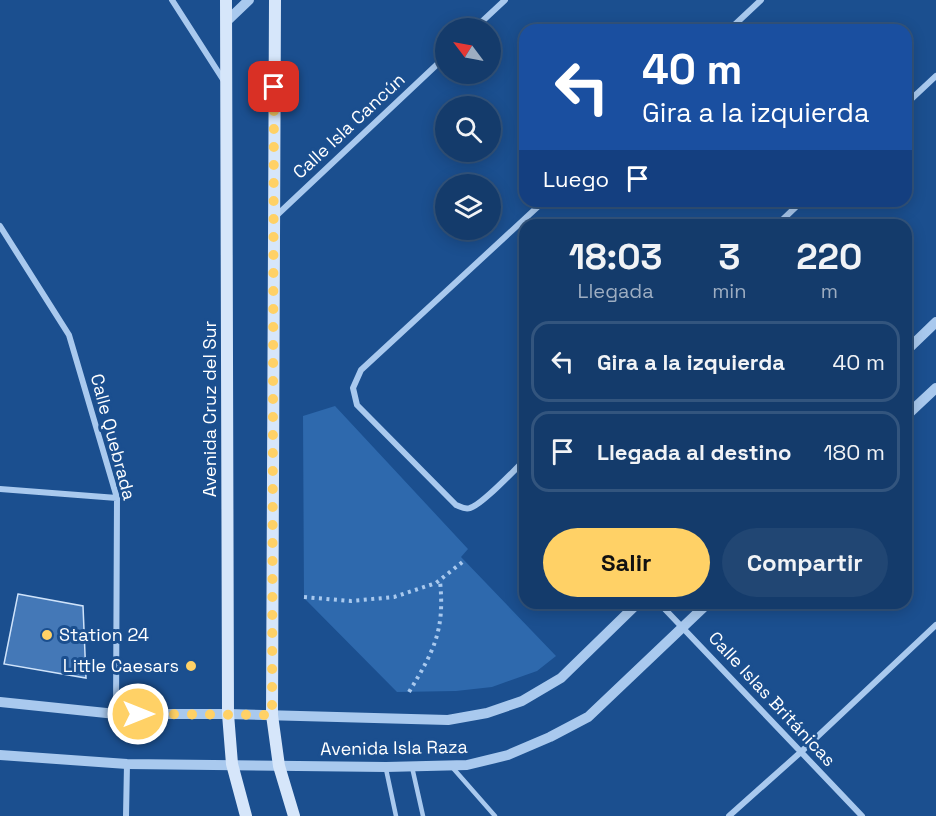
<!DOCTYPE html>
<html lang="es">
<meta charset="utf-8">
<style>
body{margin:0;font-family:"Space Grotesk",sans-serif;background:#214673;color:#f1f3f6;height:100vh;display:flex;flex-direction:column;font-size:22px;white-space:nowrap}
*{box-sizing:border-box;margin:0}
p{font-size:20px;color:#9dadc1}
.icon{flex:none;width:33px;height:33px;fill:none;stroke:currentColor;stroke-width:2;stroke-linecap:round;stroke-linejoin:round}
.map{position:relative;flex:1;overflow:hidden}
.sheet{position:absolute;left:519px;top:219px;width:393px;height:390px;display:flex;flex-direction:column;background:#143b6b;border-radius:18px;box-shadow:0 3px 15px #0003,0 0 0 2px #33557e}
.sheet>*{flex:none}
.banner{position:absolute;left:519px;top:24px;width:393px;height:183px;border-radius:18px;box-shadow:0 3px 15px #0003,0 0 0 2px #33557e;background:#1a4fa0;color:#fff;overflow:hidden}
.needle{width:39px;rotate:302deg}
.buttons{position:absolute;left:435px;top:18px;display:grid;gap:12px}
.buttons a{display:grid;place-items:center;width:66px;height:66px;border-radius:50%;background:#143b6b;box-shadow:0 3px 15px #0003,0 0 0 2px #33557e;font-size:30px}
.pin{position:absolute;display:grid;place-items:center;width:51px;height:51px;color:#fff;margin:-26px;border-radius:12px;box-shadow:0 3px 9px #0006}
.me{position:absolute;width:66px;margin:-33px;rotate:90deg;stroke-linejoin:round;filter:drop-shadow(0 0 4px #0008)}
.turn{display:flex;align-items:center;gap:21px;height:126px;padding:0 24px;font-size:27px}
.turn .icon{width:78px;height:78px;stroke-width:2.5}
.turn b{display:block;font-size:42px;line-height:51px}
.then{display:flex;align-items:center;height:57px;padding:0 24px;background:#0003;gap:12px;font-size:22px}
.eta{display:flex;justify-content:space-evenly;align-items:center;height:102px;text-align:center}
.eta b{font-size:36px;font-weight:700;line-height:42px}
.cta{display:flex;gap:12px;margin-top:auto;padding:12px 24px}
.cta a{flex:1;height:69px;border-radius:36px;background:#ffd166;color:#111;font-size:24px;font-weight:700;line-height:69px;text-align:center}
.cta a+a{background:#214673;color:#f1f3f6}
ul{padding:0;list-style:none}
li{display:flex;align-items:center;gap:18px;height:81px;margin:0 12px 9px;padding:0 12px;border:3px solid #33557e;border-radius:18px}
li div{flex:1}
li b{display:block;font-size:22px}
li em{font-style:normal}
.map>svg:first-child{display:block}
.green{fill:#2e69ad}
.building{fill:#4478b7;stroke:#cfe3fa;stroke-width:1.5}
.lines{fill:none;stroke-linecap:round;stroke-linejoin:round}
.path{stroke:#a9c9ee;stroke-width:4;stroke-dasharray:3 4.5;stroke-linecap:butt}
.service{stroke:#a9c9ee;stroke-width:4.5}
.minor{stroke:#a9c9ee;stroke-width:6}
.tertiary{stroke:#a9c9ee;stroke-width:10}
.secondary{stroke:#d6e6fa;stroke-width:12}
.route{stroke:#ffd166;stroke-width:10;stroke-dasharray:0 18}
.poi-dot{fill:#ffd166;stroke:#1b4f8f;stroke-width:2}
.labels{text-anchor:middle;stroke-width:6;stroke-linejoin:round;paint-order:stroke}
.street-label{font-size:18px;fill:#fff;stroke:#1b4f8f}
.poi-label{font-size:18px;fill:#fff;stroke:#1b4f8f;text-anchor:start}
</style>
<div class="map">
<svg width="936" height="816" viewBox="0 0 936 816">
<rect width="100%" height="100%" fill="#1b4f8f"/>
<!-- green -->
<path class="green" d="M335 406 468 549 461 557 556 656 537 671 492 687 456 691 397 692 304 598 303 416Z"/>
<!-- building -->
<path class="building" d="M18 594 83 606 86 678 4 664Z"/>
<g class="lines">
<!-- path -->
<path class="path" d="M304 597 351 601 394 597 436 583 465 560
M409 692C434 651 445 630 440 581"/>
<!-- service -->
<path class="service" d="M412 767 423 816
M452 767 495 816
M386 769 396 816"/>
<!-- minor -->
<path class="minor" d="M172 0 224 81
M475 28 505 0
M729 30 761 0
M906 104 936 76
M276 216 446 56
M777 225 802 201
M0 226 69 335 117 498 116 714
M525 460C514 470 482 505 470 508 465 510 461 507 456 505L357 405 353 388 361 370 544 201
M0 489 117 498
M659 603 862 816
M126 816 127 764
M729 816 802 751 936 625"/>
<!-- tertiary -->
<path class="tertiary" d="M227 21 249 0
M906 351 936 322
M906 416 936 388
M0 702 116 714H228L448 720 487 713 522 701 561 678 638 603
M0 755 127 764 386 767 467 765 508 755 550 737 588 717 708 603"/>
<!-- secondary -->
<path class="secondary" d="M226 0 228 714 232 764 246 816
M275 0 272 715 279 766 294 816"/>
</g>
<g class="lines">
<!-- route -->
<path class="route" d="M138 714 272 715 274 87"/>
</g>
<!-- markers -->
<g class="poi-dot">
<circle cx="47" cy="635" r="6"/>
<circle cx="191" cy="666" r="6"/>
</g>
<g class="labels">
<!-- street labels -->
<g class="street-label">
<text transform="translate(349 126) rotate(-43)" y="6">Calle Isla Cancún</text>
<text transform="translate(210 409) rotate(-90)" y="6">Avenida Cruz del Sur</text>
<text transform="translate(113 437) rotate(75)" y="6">Calle Quebrada</text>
<text transform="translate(772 699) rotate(47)" y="6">Calle Islas Británicas</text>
<text transform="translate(394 748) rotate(-1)" y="6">Avenida Isla Raza</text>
</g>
<!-- poi labels -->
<g class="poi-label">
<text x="59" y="641">Station 24</text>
<text x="179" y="672" text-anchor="end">Little Caesars</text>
</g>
</g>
</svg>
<div class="buttons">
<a><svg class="needle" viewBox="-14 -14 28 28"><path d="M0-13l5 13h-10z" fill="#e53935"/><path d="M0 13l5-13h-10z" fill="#9dadc1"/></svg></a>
<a><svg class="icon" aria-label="search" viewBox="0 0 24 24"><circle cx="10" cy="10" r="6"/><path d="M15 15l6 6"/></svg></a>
<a><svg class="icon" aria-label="layers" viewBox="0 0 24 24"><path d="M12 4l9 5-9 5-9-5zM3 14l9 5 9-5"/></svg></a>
</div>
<div class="pin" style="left:274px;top:87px;background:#d93025"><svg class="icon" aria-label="arrive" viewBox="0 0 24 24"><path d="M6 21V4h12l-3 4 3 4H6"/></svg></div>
<svg class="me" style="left:138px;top:714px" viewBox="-20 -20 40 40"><circle r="17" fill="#ffd166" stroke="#fff" stroke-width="3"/><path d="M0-11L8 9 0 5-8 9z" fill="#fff"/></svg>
<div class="banner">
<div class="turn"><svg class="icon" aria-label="left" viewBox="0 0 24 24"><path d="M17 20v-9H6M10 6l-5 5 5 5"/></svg><div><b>40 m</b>Gira a la izquierda</div></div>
<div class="then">Luego<svg class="icon" aria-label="arrive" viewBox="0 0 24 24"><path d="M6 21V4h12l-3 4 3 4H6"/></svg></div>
</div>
<section class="sheet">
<div class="eta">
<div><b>18:03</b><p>Llegada</p></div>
<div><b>3</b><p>min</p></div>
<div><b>220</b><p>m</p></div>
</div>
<ul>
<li><svg class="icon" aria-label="left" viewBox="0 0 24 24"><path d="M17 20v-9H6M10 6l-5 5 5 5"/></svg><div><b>Gira a la izquierda</b></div><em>40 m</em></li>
<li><svg class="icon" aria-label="arrive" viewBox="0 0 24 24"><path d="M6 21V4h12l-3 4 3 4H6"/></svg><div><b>Llegada al destino</b></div><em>180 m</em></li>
</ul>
<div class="cta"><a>Salir</a><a>Compartir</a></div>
</section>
</div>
